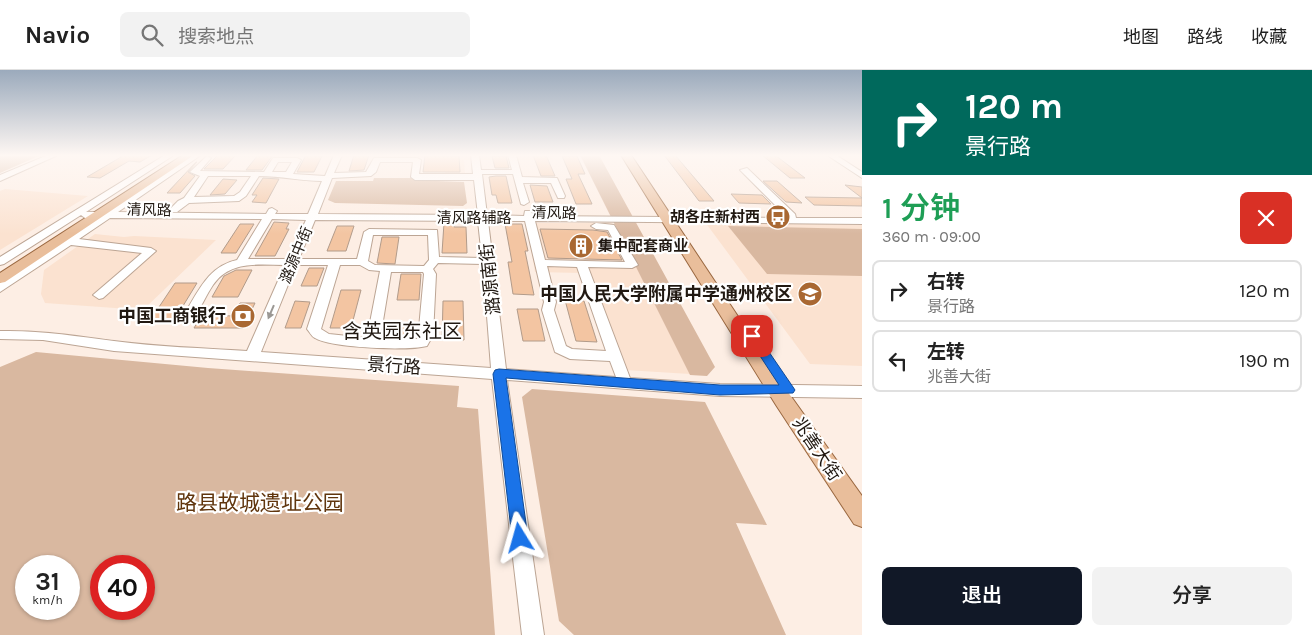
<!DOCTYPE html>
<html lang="zh">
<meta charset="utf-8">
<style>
body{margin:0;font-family:Karla,"Noto Sans SC",sans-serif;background:#f2f2f2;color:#222;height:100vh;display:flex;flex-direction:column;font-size:19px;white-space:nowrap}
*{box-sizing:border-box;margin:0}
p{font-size:16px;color:#767676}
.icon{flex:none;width:28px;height:28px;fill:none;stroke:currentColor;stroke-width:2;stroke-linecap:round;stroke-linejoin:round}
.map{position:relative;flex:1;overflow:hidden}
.details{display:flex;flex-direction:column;background:#fff;width:450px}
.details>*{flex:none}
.banner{background:#00695c;color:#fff;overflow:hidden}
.speed{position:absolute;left:15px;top:485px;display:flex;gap:10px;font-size:25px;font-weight:700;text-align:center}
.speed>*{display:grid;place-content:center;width:65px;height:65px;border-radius:50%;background:#fff;box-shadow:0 1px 4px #0004;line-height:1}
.speed small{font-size:12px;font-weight:400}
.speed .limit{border:8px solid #d22;background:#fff;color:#111}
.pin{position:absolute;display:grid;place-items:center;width:42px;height:42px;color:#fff;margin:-21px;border-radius:10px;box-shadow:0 2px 8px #0006}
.me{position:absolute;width:55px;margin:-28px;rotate:352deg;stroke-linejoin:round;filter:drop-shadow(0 0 4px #0008)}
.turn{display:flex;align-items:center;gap:18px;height:105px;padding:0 20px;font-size:22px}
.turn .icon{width:65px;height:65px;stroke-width:2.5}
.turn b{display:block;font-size:35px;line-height:42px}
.round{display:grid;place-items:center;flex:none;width:52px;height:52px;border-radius:8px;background:#f2f2f2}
.summary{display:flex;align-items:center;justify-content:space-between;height:85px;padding:0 20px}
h1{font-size:30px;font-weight:600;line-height:38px;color:#1e9e55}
.button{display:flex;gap:10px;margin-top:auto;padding:10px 20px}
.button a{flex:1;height:58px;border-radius:8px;background:#111827;color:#fff;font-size:20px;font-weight:600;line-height:58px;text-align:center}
.button a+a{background:#f2f2f2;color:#222}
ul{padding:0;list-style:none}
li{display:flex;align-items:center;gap:15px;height:62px;margin:0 10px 8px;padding:0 10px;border:2px solid #e0e0e0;border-radius:8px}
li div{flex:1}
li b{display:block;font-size:19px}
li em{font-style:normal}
header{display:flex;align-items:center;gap:30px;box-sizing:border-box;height:70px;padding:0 25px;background:#fff;border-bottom:1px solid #e0e0e0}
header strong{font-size:24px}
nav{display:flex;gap:28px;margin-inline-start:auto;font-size:18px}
.search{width:350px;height:45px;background:#f2f2f2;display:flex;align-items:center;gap:12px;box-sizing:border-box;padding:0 18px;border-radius:8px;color:#767676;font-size:19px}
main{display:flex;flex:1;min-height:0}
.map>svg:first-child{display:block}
.built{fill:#fbe2d0}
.green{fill:#d9b8a0;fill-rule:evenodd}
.building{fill:#f3c5a2;stroke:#b29b8a}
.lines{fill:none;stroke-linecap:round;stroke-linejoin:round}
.minor-casing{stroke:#bca594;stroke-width:2}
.major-casing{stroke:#9a6840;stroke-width:2}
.minor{fill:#fff;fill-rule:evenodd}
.major{fill:#e9be9b;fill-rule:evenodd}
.oneway{fill:#9b9894}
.route{fill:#1a73e8;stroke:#114b97}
.labels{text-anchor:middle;stroke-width:4.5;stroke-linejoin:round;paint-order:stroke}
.far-street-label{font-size:15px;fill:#211912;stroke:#fff}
.far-poi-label{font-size:15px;font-weight:bold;fill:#211912;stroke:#fff;text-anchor:end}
.street-label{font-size:18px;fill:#211912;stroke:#fff}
.poi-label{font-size:18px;font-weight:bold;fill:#211912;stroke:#fff;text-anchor:end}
.quarter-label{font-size:20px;fill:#211912;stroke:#fff}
.near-park-label{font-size:21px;fill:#60350d;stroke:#fff}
</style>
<header>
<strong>Navio</strong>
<div class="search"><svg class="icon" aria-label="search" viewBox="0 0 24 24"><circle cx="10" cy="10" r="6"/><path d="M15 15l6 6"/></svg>搜索地点</div>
<nav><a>地图</a><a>路线</a><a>收藏</a></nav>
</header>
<main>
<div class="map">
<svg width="862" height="565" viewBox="0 0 862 565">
<rect width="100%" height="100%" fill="#fdeee4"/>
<!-- built -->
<path class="built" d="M216 85H550L553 90H464L465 105H445V88L212 87Z
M5 119 88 126 0 180V121Z
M705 152 862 155V296L810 294Z
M527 153H612L640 204 690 304 625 300 582 203 535 202Z
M95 164 124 167 134 166 216 170 143 240 45 233 41 224 44 200Z"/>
<!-- green -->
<path class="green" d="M0 85H41L0 103Z
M580 85H599L715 297 707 306 690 305Z
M374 108H436L437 111 464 112 467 133 463 136 335 133 328 130 336 111H373Z
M728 156 862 159V206L767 204Z
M36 282 208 298 459 316 457 337 478 339 495 565H0V297ZM26 496H69V539H26ZM101 496H144V539H101Z
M532 319 705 332 767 455 736 453 786 565H574L559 551 522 327Z"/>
<!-- building -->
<path class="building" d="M121 85H152L140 92 129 91 100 108 87 107 121 87Z
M218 85H236L223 99H204Z
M258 85H273L262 100H246Z
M306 85 322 86 314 102H297Z
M354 85H369L364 100 349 101Z
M425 85 459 86 460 102H423Z
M533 85H546L555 106H541Z
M664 85H675L714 131H699Z
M762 85H775L805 108H790Z
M492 86H506L509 98H495Z
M562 86H577L585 104H578L592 134H576L566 109H572Z
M196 92H197L188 102 195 106 180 123H167Z
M496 106H506L512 133H498L496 125H492L489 107Z
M263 108 279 109 266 133 252 132 257 125H252Z
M223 109 237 110 225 124 210 125Z
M763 111H777L802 133 786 132Z
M530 115 547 116 553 132H535Z
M845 115 862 117V136L814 135 805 127 862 128Z
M731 124 762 125 771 134 739 133Z
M274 152 289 153 286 159H289L275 186H255Z
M444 153H454V157H466L467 183H442Z
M240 154H254L236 183H221Z
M505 154H522L528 181H525L534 225 513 224 508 192H512Z
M337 156H354L346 181H327Z
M540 159 593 160 607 162 622 190 548 188Z
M382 167H399L395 194 377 193Z
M309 198H324L317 216H301Z
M236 200H252L238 227H212L224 206Z
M401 204H421L419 230H397Z
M175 213H197L175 249H151Z
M341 220H361L351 258H330Z
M565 230 584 231 597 272 576 271Z
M295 231 310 232 301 258H285Z
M443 231H463L464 270H442Z
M240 233H255L243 258H194L202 245 234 246Z
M517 239H538L545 271H523Z
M385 253H417L416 267H383Z"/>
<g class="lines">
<defs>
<path id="minor" d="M48 85H58L0 111V105Z
M165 85H174L86 142H106L192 85H201L118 142 266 144 269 139 272 138 277 141 275 144H308L322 111C301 111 281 106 259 106L246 126 239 131 189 133 177 142H171V138L178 131 184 128 200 106 190 102 207 86 211 88 200 101 264 102 273 88H297L301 90 293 104 325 106 334 85H342L334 103 366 102 374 88H417L421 90 419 104H473L471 85H479L481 100H512L508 85H516L522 107 557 108 565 126 564 128H558L551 113H523L529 132 524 135 521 134 513 104H482L487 145 524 146 525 141H531L533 146 788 148 740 100 747 98 795 144 796 148H862V154L535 151 545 190 625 192 608 160 596 159 591 156 596 153 614 155 638 195 632 198 588 197 630 308 720 314 862 316V328L720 326 507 310 544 565H522L492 309 114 281 43 270 0 269V261C39 260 76 266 114 271 158 277 203 278 247 281L285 195C259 195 230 190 213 215 206 225 202 236 195 246H187L185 243C199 220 209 196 237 190L262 149 110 148 79 169 151 178 156 181 103 228 99 229 93 225 142 183 71 175 0 222V213L97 148H85L81 145 4 194 0 195V187ZM278 92H292L286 102H272ZM380 92H413L411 107 415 110H474L478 145 318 144 332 108 371 106 376 102ZM208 106H251L240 122 234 126 194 127ZM272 149 306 150 288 189H248ZM315 150 478 151 482 188 439 187 437 160 369 159 364 162 357 189H299ZM488 151H525L544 232 542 240 555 282 570 289 610 291 616 307 506 299ZM373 165H428L429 190 424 196 375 195 368 191ZM438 193 483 194 491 298 261 282 296 195H328L307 259C310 262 311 266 315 268 331 278 408 281 427 276L433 265 436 204 433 199ZM340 195H360L369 200 380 201 367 268 329 264 321 259ZM547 196 577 197 606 281 572 279 566 276 554 240 556 232ZM391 202H423L424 204 418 269H380Z
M827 85H836L862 102V108Z"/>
<path id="major" d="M183 85H194L5 212 0 213V203Z
M621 85H631L790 325 862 426V457L854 454 776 335Z"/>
</defs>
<!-- minor casing -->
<use href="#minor" class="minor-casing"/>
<!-- major casing -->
<use href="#major" class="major-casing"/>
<!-- minor -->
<use href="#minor" class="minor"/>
<!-- major -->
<use href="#major" class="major"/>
</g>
<!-- one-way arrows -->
<defs><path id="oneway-solid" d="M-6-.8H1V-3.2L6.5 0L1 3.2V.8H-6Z" transform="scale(1.25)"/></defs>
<use class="oneway" href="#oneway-solid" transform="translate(271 242) rotate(113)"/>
<!-- sky -->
<linearGradient id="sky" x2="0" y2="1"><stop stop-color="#9baabc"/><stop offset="0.52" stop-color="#fef7f3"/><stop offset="1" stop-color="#fef7f3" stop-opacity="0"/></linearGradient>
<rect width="862" height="164" fill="url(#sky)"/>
<!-- route -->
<path class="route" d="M752 262 756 263 793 317 795 320 793 323 720 325 506 308 528 468 526 473 520 476 515 473 512 468 493 304 495 300 499 299 720 315H779L747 266Z"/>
<!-- icons -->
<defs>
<symbol id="bus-disc" viewBox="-11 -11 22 22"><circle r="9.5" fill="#a96832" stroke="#fff"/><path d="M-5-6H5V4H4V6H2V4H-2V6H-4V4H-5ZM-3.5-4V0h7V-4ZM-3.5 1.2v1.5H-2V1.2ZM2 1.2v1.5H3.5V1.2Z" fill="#fff"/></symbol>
<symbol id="building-disc" viewBox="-11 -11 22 22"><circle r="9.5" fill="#a96832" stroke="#fff"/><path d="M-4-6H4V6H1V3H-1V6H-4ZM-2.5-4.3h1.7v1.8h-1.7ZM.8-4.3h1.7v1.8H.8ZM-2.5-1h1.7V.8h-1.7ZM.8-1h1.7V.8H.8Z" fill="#fff"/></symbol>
<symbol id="school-disc" viewBox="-11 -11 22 22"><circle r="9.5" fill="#a96832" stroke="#fff"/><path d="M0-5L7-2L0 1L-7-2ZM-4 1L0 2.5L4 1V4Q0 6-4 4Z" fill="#fff"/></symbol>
<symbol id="bank-disc" viewBox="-11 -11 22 22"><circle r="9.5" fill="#a96832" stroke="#fff"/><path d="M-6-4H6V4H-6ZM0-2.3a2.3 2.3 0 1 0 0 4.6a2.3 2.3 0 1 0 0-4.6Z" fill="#fff"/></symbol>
</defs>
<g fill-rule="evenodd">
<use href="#bus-disc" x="764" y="133" width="28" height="28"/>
<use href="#building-disc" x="567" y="162" width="28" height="28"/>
<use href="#school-disc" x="796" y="210" width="28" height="28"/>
<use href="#bank-disc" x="229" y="232" width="28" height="28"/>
</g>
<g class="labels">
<!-- far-street labels -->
<g class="far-street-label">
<text transform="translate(149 140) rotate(1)" y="5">清风路</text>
<text transform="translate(554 143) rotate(1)" y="5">清风路</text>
<text x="474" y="153">清风路辅路</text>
<text transform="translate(296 185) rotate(-67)" y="5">潞源中街</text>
</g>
<!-- far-poi labels -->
<g class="far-poi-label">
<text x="760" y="152">胡各庄新村西</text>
<text x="598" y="181" text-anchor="start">集中配套商业</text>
</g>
<!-- street labels -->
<g class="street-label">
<text transform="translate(490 209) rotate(-96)" y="6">潞源南街</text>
<text transform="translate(394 296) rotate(4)" y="6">景行路</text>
<text transform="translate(817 379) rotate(56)" y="6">兆善大街</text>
</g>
<!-- poi labels -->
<g class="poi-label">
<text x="792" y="230">中国人民大学附属中学通州校区</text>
<text x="226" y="252">中国工商银行</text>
</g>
<!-- quarter labels -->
<g class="quarter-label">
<text x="402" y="268">含英园东社区</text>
</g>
<!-- near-park labels -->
<g class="near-park-label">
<text x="260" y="440">路县故城遗址公园</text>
</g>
</g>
</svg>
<div class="speed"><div>31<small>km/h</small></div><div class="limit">40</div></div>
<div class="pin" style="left:752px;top:266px;background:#d93025"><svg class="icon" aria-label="arrive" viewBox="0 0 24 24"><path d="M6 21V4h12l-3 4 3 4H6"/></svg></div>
<svg class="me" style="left:520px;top:468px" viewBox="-20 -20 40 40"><path d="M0-17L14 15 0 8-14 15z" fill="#1a73e8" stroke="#fff" stroke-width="4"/></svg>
</div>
<section class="details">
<div class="banner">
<div class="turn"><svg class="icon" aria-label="right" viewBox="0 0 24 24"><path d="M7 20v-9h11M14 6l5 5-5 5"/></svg><div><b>120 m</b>景行路</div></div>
</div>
<div class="summary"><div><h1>1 分钟</h1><p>360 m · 09:00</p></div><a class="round" style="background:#d93025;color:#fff"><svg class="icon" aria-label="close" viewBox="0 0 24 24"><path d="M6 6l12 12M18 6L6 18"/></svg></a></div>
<ul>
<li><svg class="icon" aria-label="right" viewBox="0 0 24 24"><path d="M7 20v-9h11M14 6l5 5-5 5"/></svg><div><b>右转</b><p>景行路</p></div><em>120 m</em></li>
<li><svg class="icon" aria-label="left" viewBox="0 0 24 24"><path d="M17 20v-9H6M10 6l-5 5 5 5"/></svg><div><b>左转</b><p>兆善大街</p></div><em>190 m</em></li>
</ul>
<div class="button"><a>退出</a><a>分享</a></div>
</section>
</main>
